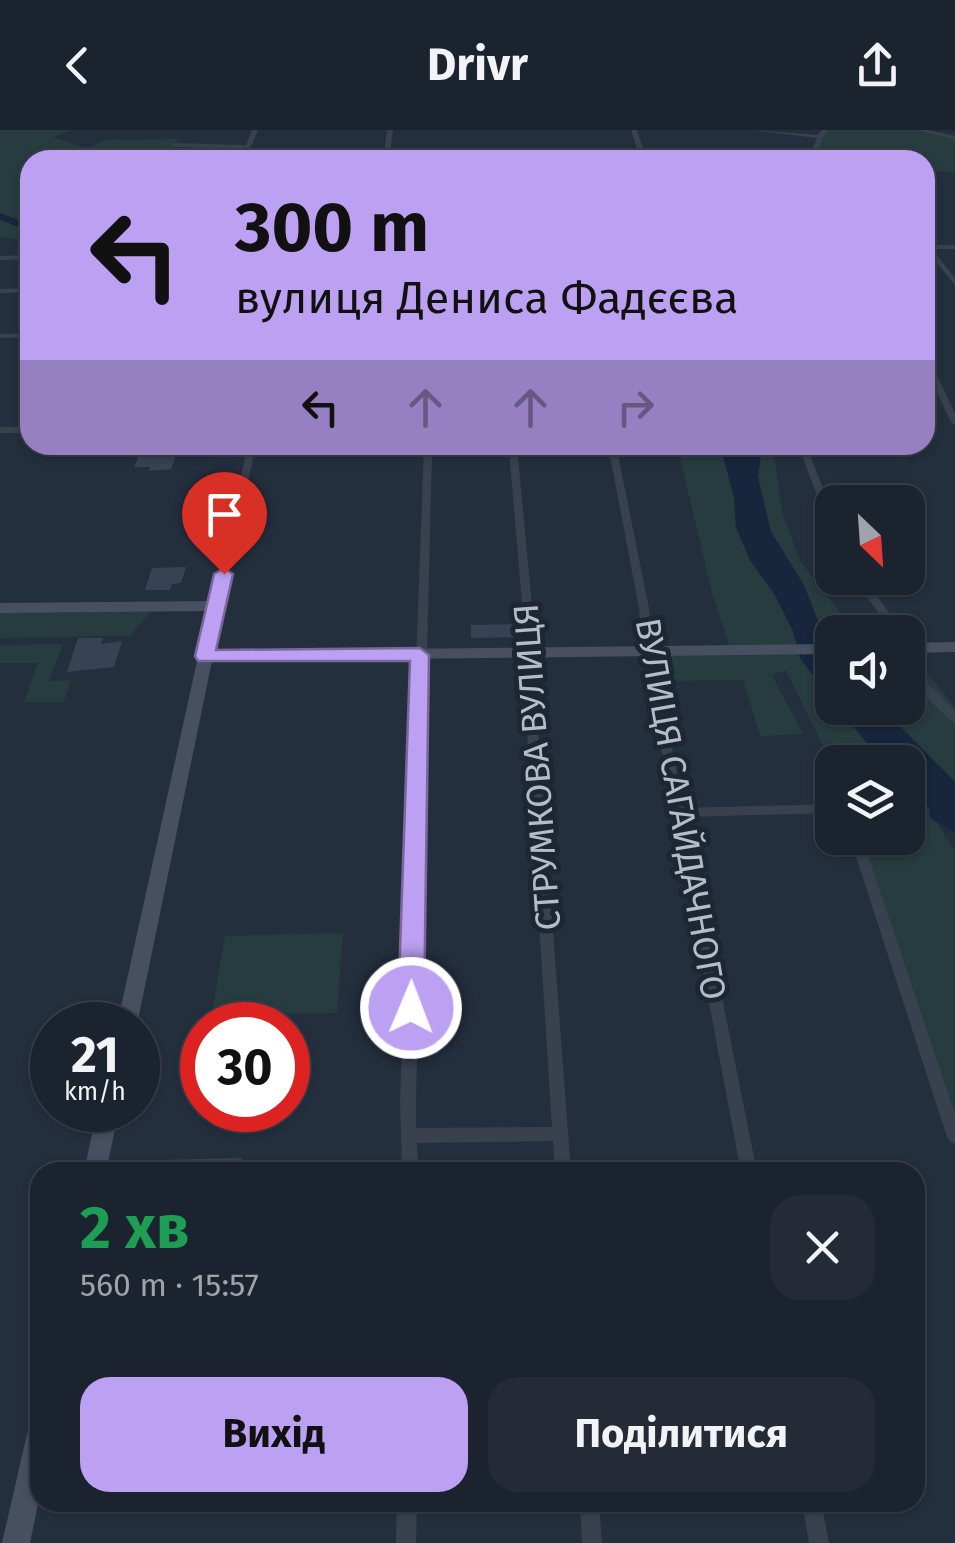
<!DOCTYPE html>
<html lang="uk">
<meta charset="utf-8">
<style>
body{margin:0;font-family:"Fira Sans",sans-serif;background:#242b36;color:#f1f3f6;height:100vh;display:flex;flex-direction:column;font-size:38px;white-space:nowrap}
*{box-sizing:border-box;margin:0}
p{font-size:32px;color:#a0a4aa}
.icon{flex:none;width:55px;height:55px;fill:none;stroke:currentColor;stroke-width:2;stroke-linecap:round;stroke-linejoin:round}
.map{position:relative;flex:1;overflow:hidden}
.panel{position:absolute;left:30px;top:1032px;width:895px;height:350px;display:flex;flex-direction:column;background:#1b232e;border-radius:30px;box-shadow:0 2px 8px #0004,0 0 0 2px #39404a}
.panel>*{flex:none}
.top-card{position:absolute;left:20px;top:20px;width:915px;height:305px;border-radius:30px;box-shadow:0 2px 8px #0004,0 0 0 2px #39404a;background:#bca0f2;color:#111;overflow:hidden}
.needle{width:65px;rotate:155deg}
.tools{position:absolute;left:815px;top:355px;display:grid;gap:20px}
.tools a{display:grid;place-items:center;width:110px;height:110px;border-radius:20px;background:#1b232e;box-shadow:0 2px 8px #0004,0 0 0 2px #39404a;font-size:50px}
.speed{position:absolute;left:30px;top:872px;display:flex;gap:20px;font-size:50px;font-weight:700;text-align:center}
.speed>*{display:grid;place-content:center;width:130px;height:130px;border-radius:50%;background:#1b232e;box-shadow:0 2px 8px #0004,0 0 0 2px #39404a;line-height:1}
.speed small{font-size:25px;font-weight:400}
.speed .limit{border:15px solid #d22;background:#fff;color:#111}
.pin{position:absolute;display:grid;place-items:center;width:85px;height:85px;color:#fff;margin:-102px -42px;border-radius:50% 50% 50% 0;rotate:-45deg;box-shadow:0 0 10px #0007}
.pin .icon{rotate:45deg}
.me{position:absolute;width:110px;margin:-55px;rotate:1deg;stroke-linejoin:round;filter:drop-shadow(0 0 8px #0008)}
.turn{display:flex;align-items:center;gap:35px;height:210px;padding:0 50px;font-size:45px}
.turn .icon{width:130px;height:130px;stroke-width:2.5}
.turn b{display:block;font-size:70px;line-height:85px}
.lanes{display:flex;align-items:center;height:95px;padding:0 50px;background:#0003;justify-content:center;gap:50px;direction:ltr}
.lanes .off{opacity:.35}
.round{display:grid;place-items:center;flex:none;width:105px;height:105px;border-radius:30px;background:#242b36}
.summary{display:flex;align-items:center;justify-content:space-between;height:170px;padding:0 50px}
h1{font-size:60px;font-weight:700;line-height:75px;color:#1e9e55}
.cta{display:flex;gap:20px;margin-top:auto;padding:20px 50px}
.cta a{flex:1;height:115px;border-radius:30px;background:#bca0f2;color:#111;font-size:40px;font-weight:700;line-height:115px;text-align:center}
.cta a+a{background:#242b36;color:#f1f3f6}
header{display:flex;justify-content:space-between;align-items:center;height:130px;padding:0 50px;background:#1b232e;font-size:45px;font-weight:700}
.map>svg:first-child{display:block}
.green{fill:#263c3f}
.water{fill:#17263c}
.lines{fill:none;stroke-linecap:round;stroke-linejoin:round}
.river{fill:#17263c;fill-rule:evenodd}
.building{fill:#364354}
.street{fill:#38414e;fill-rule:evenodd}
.secondary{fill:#465061;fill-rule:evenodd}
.route{fill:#bca0f2;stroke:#7a689d;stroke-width:2.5}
.labels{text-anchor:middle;stroke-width:10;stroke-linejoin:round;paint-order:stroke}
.street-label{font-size:35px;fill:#b4bcc9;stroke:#1d2633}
</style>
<header><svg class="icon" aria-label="back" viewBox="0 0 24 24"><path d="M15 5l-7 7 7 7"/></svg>Drivr<svg class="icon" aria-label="share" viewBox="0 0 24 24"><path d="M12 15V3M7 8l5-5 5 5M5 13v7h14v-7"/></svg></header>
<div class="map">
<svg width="955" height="1413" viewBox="0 0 955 1413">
<rect width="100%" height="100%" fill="#242f3e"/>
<!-- green -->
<path class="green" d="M0 0H73L53 7 87 18 106 10 178 9 172 23 208 25 206 30H30V111L0 107Z
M825 0H921L955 8V43L926 40 925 30H811Z
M677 315H720L734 367 736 397 750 430 775 465 793 501 800 528 832 571V578H838L883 632 832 634 786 540 772 545 803 604 760 606 743 550 653 551 648 522 731 520 712 463Z
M762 315H772L783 385 800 431 855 502H832V528L804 455 771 402 758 348Z
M151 481 130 506 0 508V483Z
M63 514 49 551 71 550 64 572H24L38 533H0V515Z
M908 520 955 577V652L882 578H908Z
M908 653C929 672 937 697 955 720V1007L856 708H908Z
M343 803 337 883 212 884 225 806Z"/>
<!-- water -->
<path class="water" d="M720 315H762L758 348 771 402 804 455 832 528V571L800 528 793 501 775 465 750 430 736 397 734 367Z
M838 578H882L955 652V703L930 688 929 677 908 653V632H883Z"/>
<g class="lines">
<!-- river -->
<path class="river" d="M0 83 30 94V101L0 90Z"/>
</g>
<!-- building -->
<path class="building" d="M139 325H176L171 339 149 341 150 337H134Z
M186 437 181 453 172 454 170 460H145L152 438Z
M520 494 521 507 471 508V495Z
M78 508H103L101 514 122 511 114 537 67 542Z
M242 1028 240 1042H158L160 1030Z"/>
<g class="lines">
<!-- street -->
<path class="street" d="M252 0H258L245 30H239L244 19 174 17 171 15 174 13 246 15Z
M387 0H393L389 30H383Z
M631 0H637L647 30H641Z
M751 0 818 5 822 0H828L823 7 814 30H808L817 8Z
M918 0H928L955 6V10Z
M925 38 929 40 928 48 925 50Z
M925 112 929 115H955V119H932L955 148V155L925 119Z
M30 125V129L0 130V126Z
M30 158V162L0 163V159Z
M30 203V207L0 208V204Z
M925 231 931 233 955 283V295L951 292 925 237Z
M0 297H30V303H0Z
M248 315H256L221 476 216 479 211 476Z
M424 315H515L517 317 535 508 532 523 571 1042H555L553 1011 417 1013 418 1042H402L400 970ZM509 320 525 508 522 523 552 997 416 998V970L432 321Z
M608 315H616L649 478 653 522 684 678 832 674V683L686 687 757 1042H741L643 522 639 478Z
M798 315H806L832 381V395L827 392Z
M854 448H864L893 488 879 502H868L882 488Z
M908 529 912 530 922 547 955 581V592L951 591C934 574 907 554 908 529Z
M850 708H862L955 984V1014L950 1012 947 1007Z
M397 1372H417L416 1413H396Z
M580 1372H599L602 1413H582Z
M802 1372H821L829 1413H809Z"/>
<!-- secondary -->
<path class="secondary" d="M216 471 223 476 214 521 832 514V524L212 531 137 895H117L208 481 0 483V473Z
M955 512V522L908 523V513Z
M97 980H119L106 1042H84Z
M40 1291V1364L30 1413H2L27 1304 31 1295Z"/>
</g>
<!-- route -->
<path class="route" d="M224 438 233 444 216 520 420 518 429 525 424 878 420 887 411 890 402 887 398 878 410 531H198L195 526 214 444Z"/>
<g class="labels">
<!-- street labels -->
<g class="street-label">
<text transform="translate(537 637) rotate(-94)" y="12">СТРУМКОВА ВУЛИЦЯ</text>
<text transform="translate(681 679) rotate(80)" y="12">ВУЛИЦЯ САГАЙДАЧНОГО</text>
</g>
</g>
</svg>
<div class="tools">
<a><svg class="needle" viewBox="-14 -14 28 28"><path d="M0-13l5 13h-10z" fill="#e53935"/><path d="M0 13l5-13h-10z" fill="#a0a4aa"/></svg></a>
<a><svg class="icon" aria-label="sound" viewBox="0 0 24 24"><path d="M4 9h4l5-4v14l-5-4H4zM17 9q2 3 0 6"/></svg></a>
<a><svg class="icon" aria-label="layers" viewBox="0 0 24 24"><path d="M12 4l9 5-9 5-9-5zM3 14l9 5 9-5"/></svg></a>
</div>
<div class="speed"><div>21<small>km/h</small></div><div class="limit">30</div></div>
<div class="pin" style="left:224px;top:444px;background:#d93025"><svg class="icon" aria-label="arrive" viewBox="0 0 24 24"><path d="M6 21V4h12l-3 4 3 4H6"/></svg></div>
<svg class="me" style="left:411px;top:878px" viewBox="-20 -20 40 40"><circle r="17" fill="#bca0f2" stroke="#fff" stroke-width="3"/><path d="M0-11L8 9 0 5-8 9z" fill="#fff"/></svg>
<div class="top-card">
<div class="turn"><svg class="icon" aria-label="left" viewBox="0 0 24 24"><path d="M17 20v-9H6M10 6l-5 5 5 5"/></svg><div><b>300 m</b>вулиця Дениса Фадєєва</div></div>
<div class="lanes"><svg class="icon" aria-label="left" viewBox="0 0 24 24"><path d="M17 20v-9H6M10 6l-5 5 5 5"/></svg><svg class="icon off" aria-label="ahead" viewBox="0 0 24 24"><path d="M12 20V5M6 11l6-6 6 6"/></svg><svg class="icon off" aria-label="ahead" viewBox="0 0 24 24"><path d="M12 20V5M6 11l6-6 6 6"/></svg><svg class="icon off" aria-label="right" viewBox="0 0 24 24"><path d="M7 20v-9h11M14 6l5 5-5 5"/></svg></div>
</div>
<section class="panel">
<div class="summary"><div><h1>2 хв</h1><p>560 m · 15:57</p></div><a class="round"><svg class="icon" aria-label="close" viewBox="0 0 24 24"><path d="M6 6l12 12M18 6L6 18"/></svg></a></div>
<div class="cta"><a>Вихід</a><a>Поділитися</a></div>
</section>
</div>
